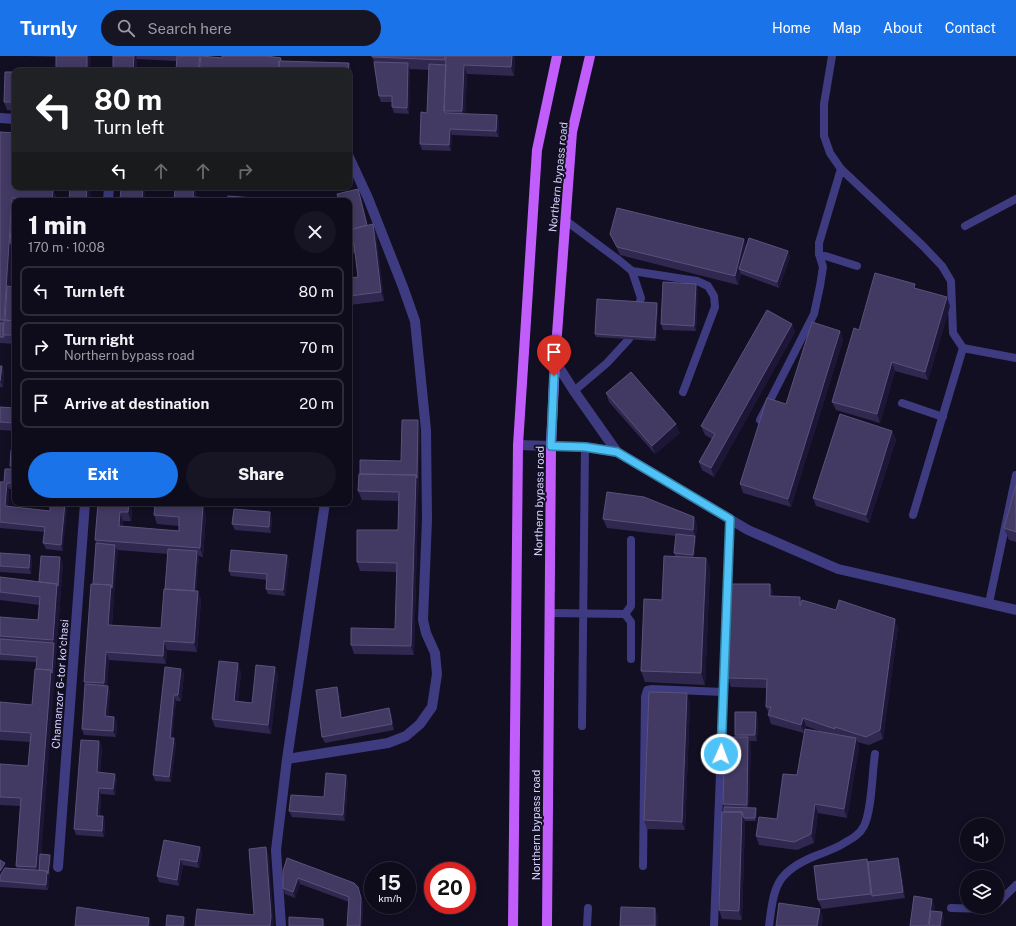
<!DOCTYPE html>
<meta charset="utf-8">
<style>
body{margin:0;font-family:"Public Sans",sans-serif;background:#171423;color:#f1f3f6;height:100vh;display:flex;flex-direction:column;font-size:15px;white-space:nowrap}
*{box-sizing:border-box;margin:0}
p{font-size:13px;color:#9b9ba2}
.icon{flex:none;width:22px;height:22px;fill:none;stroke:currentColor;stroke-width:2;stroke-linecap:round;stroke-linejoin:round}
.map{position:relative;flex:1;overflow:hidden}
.sheet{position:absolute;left:12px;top:142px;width:340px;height:308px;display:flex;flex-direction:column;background:#0e0b1a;border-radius:8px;box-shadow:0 2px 10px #0003,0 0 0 1px #2e2b39}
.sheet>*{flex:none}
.banner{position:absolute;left:12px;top:12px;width:340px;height:122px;border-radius:8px;box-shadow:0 2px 10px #0003,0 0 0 1px #2e2b39;background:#202124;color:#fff;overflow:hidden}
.controls{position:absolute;left:960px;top:762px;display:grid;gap:8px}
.controls a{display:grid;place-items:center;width:44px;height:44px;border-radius:50%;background:#0e0b1a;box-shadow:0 2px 10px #0003,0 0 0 1px #2e2b39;font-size:20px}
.speed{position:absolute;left:364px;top:806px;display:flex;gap:8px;font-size:20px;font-weight:700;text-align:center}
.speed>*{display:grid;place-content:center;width:52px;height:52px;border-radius:50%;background:#0e0b1a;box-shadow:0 2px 10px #0003,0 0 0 1px #2e2b39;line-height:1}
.speed small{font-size:10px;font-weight:400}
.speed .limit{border:6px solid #d22;background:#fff;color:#111}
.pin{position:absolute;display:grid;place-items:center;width:34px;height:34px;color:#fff;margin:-41px -17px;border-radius:50% 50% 50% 0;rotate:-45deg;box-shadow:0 0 4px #0007}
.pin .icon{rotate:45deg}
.me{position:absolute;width:44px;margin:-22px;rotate:2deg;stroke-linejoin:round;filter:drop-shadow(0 0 3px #0008)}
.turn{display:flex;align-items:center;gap:14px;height:84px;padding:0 16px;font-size:18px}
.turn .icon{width:52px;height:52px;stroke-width:2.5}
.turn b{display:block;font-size:28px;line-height:34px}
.lanes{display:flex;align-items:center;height:38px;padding:0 16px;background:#0003;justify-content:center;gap:20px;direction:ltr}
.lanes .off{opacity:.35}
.round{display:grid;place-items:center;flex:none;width:42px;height:42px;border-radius:21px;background:#171423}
.headline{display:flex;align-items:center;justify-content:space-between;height:68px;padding:0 16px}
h1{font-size:24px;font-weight:800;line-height:30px}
.primary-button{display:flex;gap:8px;margin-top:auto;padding:8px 16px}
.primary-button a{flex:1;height:46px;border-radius:24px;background:#1a73e8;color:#fff;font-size:16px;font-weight:800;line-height:46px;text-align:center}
.primary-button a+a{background:#171423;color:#f1f3f6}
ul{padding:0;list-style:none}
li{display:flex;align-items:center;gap:12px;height:50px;margin:0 8px 6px;padding:0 8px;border:2px solid #2e2b39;border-radius:8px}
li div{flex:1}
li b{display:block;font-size:15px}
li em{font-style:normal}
header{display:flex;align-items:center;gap:24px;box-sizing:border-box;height:56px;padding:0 20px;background:#1a73e8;color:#fff}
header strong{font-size:19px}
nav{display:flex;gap:22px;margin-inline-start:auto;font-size:14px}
.search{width:280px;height:36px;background:#171423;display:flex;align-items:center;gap:10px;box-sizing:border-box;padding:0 14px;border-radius:22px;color:#9b9ba2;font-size:15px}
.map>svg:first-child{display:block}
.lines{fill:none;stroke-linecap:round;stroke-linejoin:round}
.lane{stroke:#3f3b80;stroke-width:8}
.street{stroke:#3f3b80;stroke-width:10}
.primary{stroke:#c15dfa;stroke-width:10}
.wall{fill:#312850;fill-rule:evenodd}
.shaded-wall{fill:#1d1636}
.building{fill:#423a63;stroke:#5a527b}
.route-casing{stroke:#337fa1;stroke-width:10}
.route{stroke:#4fc3f7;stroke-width:7}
.labels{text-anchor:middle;stroke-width:4;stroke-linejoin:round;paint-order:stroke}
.street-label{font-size:11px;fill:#d7d2fd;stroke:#120f23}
</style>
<header>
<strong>Turnly</strong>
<div class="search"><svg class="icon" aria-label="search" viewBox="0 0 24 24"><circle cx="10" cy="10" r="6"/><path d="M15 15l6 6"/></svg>Search here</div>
<nav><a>Home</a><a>Map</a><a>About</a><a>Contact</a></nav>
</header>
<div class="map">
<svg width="1016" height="870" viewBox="0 0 1016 870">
<rect width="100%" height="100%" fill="#120f23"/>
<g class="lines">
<!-- lane -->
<path class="lane" d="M832 0 824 48V80L830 97 841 113 923 190 942 210 951 225 953 277 963 292 1016 302
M565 164 620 205 632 215 641 242 639 249
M965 170 1016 143
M819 198 857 210
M632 215 697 225 708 230 714 240 715 251 683 336
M574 335 607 307 629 283
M902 347 943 361
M760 364 814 258 820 230 823 211 819 198V187L841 113
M913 459 963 292
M989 547 1016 419
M550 557 625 558 631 550V484
M625 558 631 566V603
M582 670 585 391
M643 810 645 641 647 634 652 633 723 636
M997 848 1016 829
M951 852 987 853 992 851
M587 870 588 852
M714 870 730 463
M769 870C774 830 776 816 815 800 826 796 837 792 846 786 853 782 860 778 864 770 872 754 872 717 875 698"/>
<!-- street -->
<path class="street" d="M0 62 15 63
M108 145 109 131
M555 305 574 335 617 396
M518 389 585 391 617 396 748 474 838 513 1016 554
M287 703 388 687 406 680 420 668 432 651 437 618 435 597 426 577 423 564 427 463 426 374 415 265 403 231 368 142 349 101
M58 811 85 447
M281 870 276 794 287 703 325 447"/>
<!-- primary -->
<path class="primary" d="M513 870 518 389 537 94 557 0
M547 870 551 390 555 305 572 76 590 0"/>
</g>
<!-- wall -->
<path class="wall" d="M26 0H91L56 15V1Z
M113 0H206L222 2V0H266L281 2 282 5 349 7 352 16 349 73V15H176L177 5 137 3V15H113Z
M372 0H515L514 20 467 18 465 58 499 65V81L452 79 451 95 422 94 420 88 427 57 429 14 410 13 409 58 394 57 392 51V46H381L379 40 374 6Z
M15 16V55L7 54 4 46Z
M0 76 15 131H33V132L53 134 57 142 56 145H15V193H13L10 230 15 231V288L0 287Z
M360 138 367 169 376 177 384 245 349 249V222L358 221 355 197 349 199V145Z
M610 178 746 190 788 195 790 201 779 232 741 218 738 229 620 199 614 186Z
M917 233 950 250 928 324 895 315 880 367 836 354 832 346 859 274Z
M698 234 696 275 663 274 661 268Z
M658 250 656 285 596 281 595 278Z
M792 268 795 276 714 421 702 414 699 406 712 383 705 379 701 370Z
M840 275 843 284 791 451 743 437 740 428Z
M0 310H2L4 316 3 331H0Z
M606 337 680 377 655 398 609 346Z
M15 349V375L0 374V351L15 352Z
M420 370 414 599 354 598 351 589 395 573 397 516 360 515 357 506 398 474 399 445 362 444 358 435 401 405Z
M892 375 896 384 869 467 816 450 813 442Z
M15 394V433H9L8 451 50 455 63 495 46 493 43 487 45 476 0 472V426H4L11 413 10 410Z
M1016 429V486L1009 484 1004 472Z
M98 447 132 453 131 465H123V470L179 475V470L157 468 154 459 206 458 203 501 199 500 196 535H198L201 544 197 596 167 594 166 608 109 604 107 630H108L110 636 108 660 114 661 117 667 116 681 84 679 82 673 85 628 84 626 93 528 96 487 95 484ZM117 494 168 498 165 533 161 572 112 569Z
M694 461 697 469 694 501 706 502 710 513 705 629 645 626 641 615 662 544 685 501 675 500 674 497 676 480 607 472 603 463Z
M272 462 271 477 235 474 232 468Z
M0 497 30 499 32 505 31 518 0 516Z
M287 499 289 505 285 540 268 538 266 533 267 524 231 520 229 515Z
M63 507 41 798 50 799 51 802 48 834 0 831V804L7 812H17L16 810 20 750 0 749V708L28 710 30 686 0 684V646L32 649 37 606 0 604V561L38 564 39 549 0 544V521L39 526Z
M770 528 773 537V541L802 545 898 571 883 683 869 689 857 686 859 691 847 762 818 757 814 787 797 794 759 789 756 780 777 763 797 719 805 673 804 677 771 668 768 659 769 658 766 651 767 632 731 631 728 622ZM806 670 824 677 805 673Z
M275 611 278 620 271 678 215 671 212 663 241 616 238 645 252 647Z
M181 613 184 618 181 645H176L172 682H174L176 688 171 726 155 725 153 719Z
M337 631 339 637 342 661 389 652 391 657 394 674 325 687 322 681Z
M690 646 685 774 647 773 644 764Z
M758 662 757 685H750L751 687 749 752 757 755 756 765H745L742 864 722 863 719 854 724 756V751L723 748 735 681V679Z
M102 691 100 716 117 723 115 739 101 738 100 760H103L105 766 104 781 76 779 74 773Z
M348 724 345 765 292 761 289 755 324 741Z
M200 791 202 797 199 812 183 809 179 830 159 826 157 820Z
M898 802 900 808 905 842 822 853 818 844 867 803 868 806Z
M283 815 360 837 363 848 362 870H347L349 846 300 828 295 842 285 838 283 832Z"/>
<!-- shaded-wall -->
<path class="shaded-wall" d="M87 0H91L90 15H87Z
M134 0H136L137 3V15H133Z
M200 0H204L202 15H198Z
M512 0H515L514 20 511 11Z
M349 7 352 16 349 73V15H348Z
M408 7 410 13 409 58 407 52Z
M464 9 467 18 465 64 462 55Z
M497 59 499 65V81L496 75Z
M450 73 452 79 451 95 449 89Z
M87 131H91L90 145H86Z
M143 131H146L145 145H142Z
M194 131H197L196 145 193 141Z
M358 133 360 138 369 177 367 172Z
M53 134 57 142 56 145H52Z
M12 142 15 149 10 187 13 193 7 267 4 264Z
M373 168 376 177 384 245 381 236Z
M744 183 747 192 739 213 741 218 738 229 735 220Z
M788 195 790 201 779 232 777 226Z
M696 228 698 234 696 275 694 270Z
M947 241 950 250 928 324 925 316Z
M657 247 658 250 656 285 655 282Z
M792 268 795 276 714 421 711 412Z
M840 275 843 284 791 451 788 443Z
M892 306 895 315 880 367 877 358Z
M2 310 4 316 3 331 0 325Z
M418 364 420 370 414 599 411 590 416 419Z
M676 368 680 377 655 398 652 390Z
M892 375 896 384 869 467 866 459Z
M7 427 9 433 7 456 5 450Z
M65 447H68L63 495 61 489Z
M129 447H130L132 453 131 465 128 456Z
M203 450 206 458 203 501 200 492Z
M120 456 123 465 122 479 119 470Z
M270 456 272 462 271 477 269 471Z
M694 461 697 469 694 502 693 499 695 480 693 474Z
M115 489 118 495 111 577 108 569 111 529Z
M197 495 199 500 195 544 193 538Z
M30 499 32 505 31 518 29 512Z
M287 499 289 505 285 540 283 534Z
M60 501 63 507 40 817H38L36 811 51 614 54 587 53 584 57 528Z
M706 502 710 513 705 629 701 617Z
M770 528 773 537V549L770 540Z
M198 535 201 544 197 596 194 587Z
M895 563 898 571 883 683 880 674Z
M164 585 167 594 166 608 163 600Z
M106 596 109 604 107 636 104 627Z
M238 607 241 616 237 653 234 645Z
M275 611 278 620 271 678 268 669Z
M181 613 184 618 181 645 178 639Z
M108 630 110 636 108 666 105 660Z
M337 631 339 637 343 667 341 662Z
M687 637 690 646 685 774 682 766Z
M174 639 176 645 172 688 170 682Z
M389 652 391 657 394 674 392 668Z
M756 656 758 662 757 685 755 679Z
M114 661 117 667 116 681 113 675Z
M803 662 806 670 804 677 801 669Z
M748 681 751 687 749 755 747 749Z
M174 682 176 688 171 726 169 721Z
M856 682 859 691 847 762 844 753Z
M99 685 102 691 99 722 97 716Z
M115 718 117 723 115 739 113 733Z
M346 719 348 724 345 765 343 759Z
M99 732 101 738 99 766 97 760Z
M815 748 818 757 814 787 811 778Z
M756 752 757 755 756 765 755 762Z
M742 756 745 765 742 864 739 855Z
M103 760 105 766 104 781 102 775Z
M200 791 202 797 199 812 197 806Z
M266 791 269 800 274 870H270Z
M50 799 51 802 48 834 46 829 47 815Z
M898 802 900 808 905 842 903 836Z
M180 803 183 809 179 830 177 824Z
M5 807 8 816 0 825V815Z
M298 822 300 828 295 842 293 836Z
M358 831 363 848 362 870H360Z
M932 843 935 851 932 870H928Z
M655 852 658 860V870H655Z
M820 853 823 861 822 870H817Z
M942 856 944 862 943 870H940Z
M184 861 186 867V870H183Z
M149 862 152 870H148Z
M323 863 325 869V870H323Z"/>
<!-- building -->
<path class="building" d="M56 0H87V15H96H56Z
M113 0H134L133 15H113Z
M177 0H200L198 15H176Z
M201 0 222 2V0H266L281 2 280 5H279V15H199Z
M372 0H445V4L372 1Z
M446 0H512L511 11 464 9 462 55H444Z
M279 5 349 7 348 15H279Z
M374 6 408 7 407 52 392 51V40H379Z
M429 8 446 9 444 55 445 57 497 59 496 75 450 73 449 89 420 88 421 56 427 57Z
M5 16H15V46H4Z
M0 76 15 77V131H29V132L53 134 52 145 12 142 4 264H0Z
M70 131H87L86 145H69Z
M121 131H143L142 145H120Z
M175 131H194L193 141 226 143V145H174Z
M358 133 367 169 349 174V145H339L337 138Z
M228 140 279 144V145H227Z
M13 145H15V187H10Z
M617 152 744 183 735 220 617 191 610 178Z
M373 168 381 236 349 240V222L358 221 354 188 349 189V174Z
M749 182 788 195 777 226 739 213Z
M875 217 915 228 914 232 947 241 925 316 892 306 877 358 832 346 854 272 859 274Z
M663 226 696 228 694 270 661 268Z
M7 230 15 231V265L5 264Z
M597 243 657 247 655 282 595 278Z
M767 254 792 268 711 412 699 406 715 378 701 370Z
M4 264 15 265V279H3Z
M812 266 840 275 788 443 740 428 767 342 786 348Z
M0 267H3V279L4 281H0Z
M0 310H2L0 325Z
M631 316 676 368 652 390 606 337Z
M15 349V367L0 366V351L15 352Z
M840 358 892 375 866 459 813 442Z
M402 364H418L417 422 416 419 360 418V404L401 405Z
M11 394H15V410H10Z
M5 413H15V427H7L5 450 50 455V447H65L61 489 43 487 45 471 0 466V426H4Z
M359 418 416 419 411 590 351 589V572L395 573 397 507 357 506V474H398L399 436 358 435Z
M1016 429V476L1004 472Z
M607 436 644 441 694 461 693 474 603 463Z
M98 447H129L128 456H120L119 470 179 475V461L154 459 155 447H165L203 450 200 492 95 484Z
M234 453 270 456 269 471 232 468Z
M676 478 695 480 693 499 674 497Z
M96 487 115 489 112 532 111 529 93 528Z
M168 493 197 495 194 535 165 533Z
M231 494 287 499 283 534 266 533 267 518 229 515Z
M0 497 30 499 29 512 0 510Z
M41 500 60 501 58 530 57 528 39 526Z
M664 500 706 502 701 617 641 615 644 543 662 544Z
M0 521 57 528 53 584 0 580V561L38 564 40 541 0 536Z
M91 528 111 529 108 569 161 572 164 533 198 535 194 587 164 585 163 600 106 596 104 627 84 626Z
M730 528H770V540L800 541V550L802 544 836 554 839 544 895 563 880 674 866 681 835 671V673L803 662 801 669 768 659 771 651H766L767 623 728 622Z
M0 583 54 587 52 617 51 614 36 613 37 601 0 598Z
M219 605 238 607 234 645 252 647 256 609 275 611 268 669 212 663Z
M165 611 181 613 178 639H174L170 682H174L169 721 153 719Z
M35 613 51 614 36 811 16 810 21 742 0 741V708L28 710 31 677 0 675V646L32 649Z
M85 628 108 630 105 660 114 661 113 675 82 673Z
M337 631 341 662 389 652 392 668 322 681 316 634Z
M649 636 687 637 682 766 644 764Z
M735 656H756L755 679H735Z
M805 673 856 682 844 753 815 748 811 778 794 786 756 780 759 761 777 763 783 718 797 719Z
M725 681H748L747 749 723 748Z
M81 684 99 685 97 716 115 718 113 733 99 732 97 760H103L102 775 74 773Z
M326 717 346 719 343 759 289 755 291 739 324 741Z
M724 751 756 752 755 762H744L742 756H724Z
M722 756H742L739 855 719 854Z
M164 784 200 791 197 806 180 803 177 824 157 820Z
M266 791 271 860 270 870H195L197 853 254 859 249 793Z
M40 798 50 799 48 818 47 815 39 814Z
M287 802 354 827 358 831 361 842 360 870H347L349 841 298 822 293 836 283 832V815Z
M898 802 903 836 872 840 868 806Z
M867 803 871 838 818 844 814 810Z
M0 804 5 807 0 815Z
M5 812 47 815 46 829 0 825V820Z
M914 840 932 843 928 870H910Z
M779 847 820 853 817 870H776Z
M77 851 149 862 148 870H75Z
M621 851 655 852V870H620Z
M931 855 942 856 940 870H929Z
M167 859 184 861 183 870H166Z
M289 861 323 863V870H289Z"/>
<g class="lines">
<defs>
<path id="route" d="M554 320 551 390 585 391 617 396 730 463 721 698"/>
</defs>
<!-- route casing -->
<use href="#route" class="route-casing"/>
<!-- route -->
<use href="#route" class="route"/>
</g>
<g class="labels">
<!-- street labels -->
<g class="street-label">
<text transform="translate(558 121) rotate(-84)" y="4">Northern bypass road</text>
<text transform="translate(539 445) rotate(-89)" y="4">Northern bypass road</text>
<text transform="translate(60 628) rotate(-86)" y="4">Chamanzor 6-tor koʻchasi</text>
<text transform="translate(536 769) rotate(-90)" y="4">Northern bypass road</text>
</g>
</g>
</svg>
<div class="controls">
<a><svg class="icon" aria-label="sound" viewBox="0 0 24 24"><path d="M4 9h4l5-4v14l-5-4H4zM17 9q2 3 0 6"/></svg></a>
<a><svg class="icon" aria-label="layers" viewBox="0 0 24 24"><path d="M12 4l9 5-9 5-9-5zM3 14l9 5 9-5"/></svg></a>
</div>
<div class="speed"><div>15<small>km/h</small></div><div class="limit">20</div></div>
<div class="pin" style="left:554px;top:320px;background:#d93025"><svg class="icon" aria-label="arrive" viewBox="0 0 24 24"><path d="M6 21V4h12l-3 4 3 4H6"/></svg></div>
<svg class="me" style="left:721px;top:698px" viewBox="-20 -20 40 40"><circle r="17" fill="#4fc3f7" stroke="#fff" stroke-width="3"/><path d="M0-11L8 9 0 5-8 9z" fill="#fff"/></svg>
<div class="banner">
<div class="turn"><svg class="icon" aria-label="left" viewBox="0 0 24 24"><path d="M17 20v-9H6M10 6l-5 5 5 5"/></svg><div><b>80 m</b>Turn left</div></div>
<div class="lanes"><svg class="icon" aria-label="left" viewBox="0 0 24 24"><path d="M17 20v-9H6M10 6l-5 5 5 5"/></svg><svg class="icon off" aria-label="ahead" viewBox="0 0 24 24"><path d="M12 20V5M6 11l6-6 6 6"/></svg><svg class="icon off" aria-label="ahead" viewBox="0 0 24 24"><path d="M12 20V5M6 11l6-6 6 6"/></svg><svg class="icon off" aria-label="right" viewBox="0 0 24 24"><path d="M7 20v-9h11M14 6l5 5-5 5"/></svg></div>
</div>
<section class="sheet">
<div class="headline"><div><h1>1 min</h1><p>170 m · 10:08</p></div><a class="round"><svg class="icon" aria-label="close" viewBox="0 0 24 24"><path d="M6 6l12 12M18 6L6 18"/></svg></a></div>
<ul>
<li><svg class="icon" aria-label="left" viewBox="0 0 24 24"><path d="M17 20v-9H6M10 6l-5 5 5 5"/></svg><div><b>Turn left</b></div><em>80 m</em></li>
<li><svg class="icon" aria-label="right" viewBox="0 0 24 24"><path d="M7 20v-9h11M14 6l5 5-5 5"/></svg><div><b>Turn right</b><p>Northern bypass road</p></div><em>70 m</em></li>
<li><svg class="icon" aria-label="arrive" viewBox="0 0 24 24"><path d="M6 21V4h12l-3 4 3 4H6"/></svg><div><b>Arrive at destination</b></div><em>20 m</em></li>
</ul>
<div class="primary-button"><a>Exit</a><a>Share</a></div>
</section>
</div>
